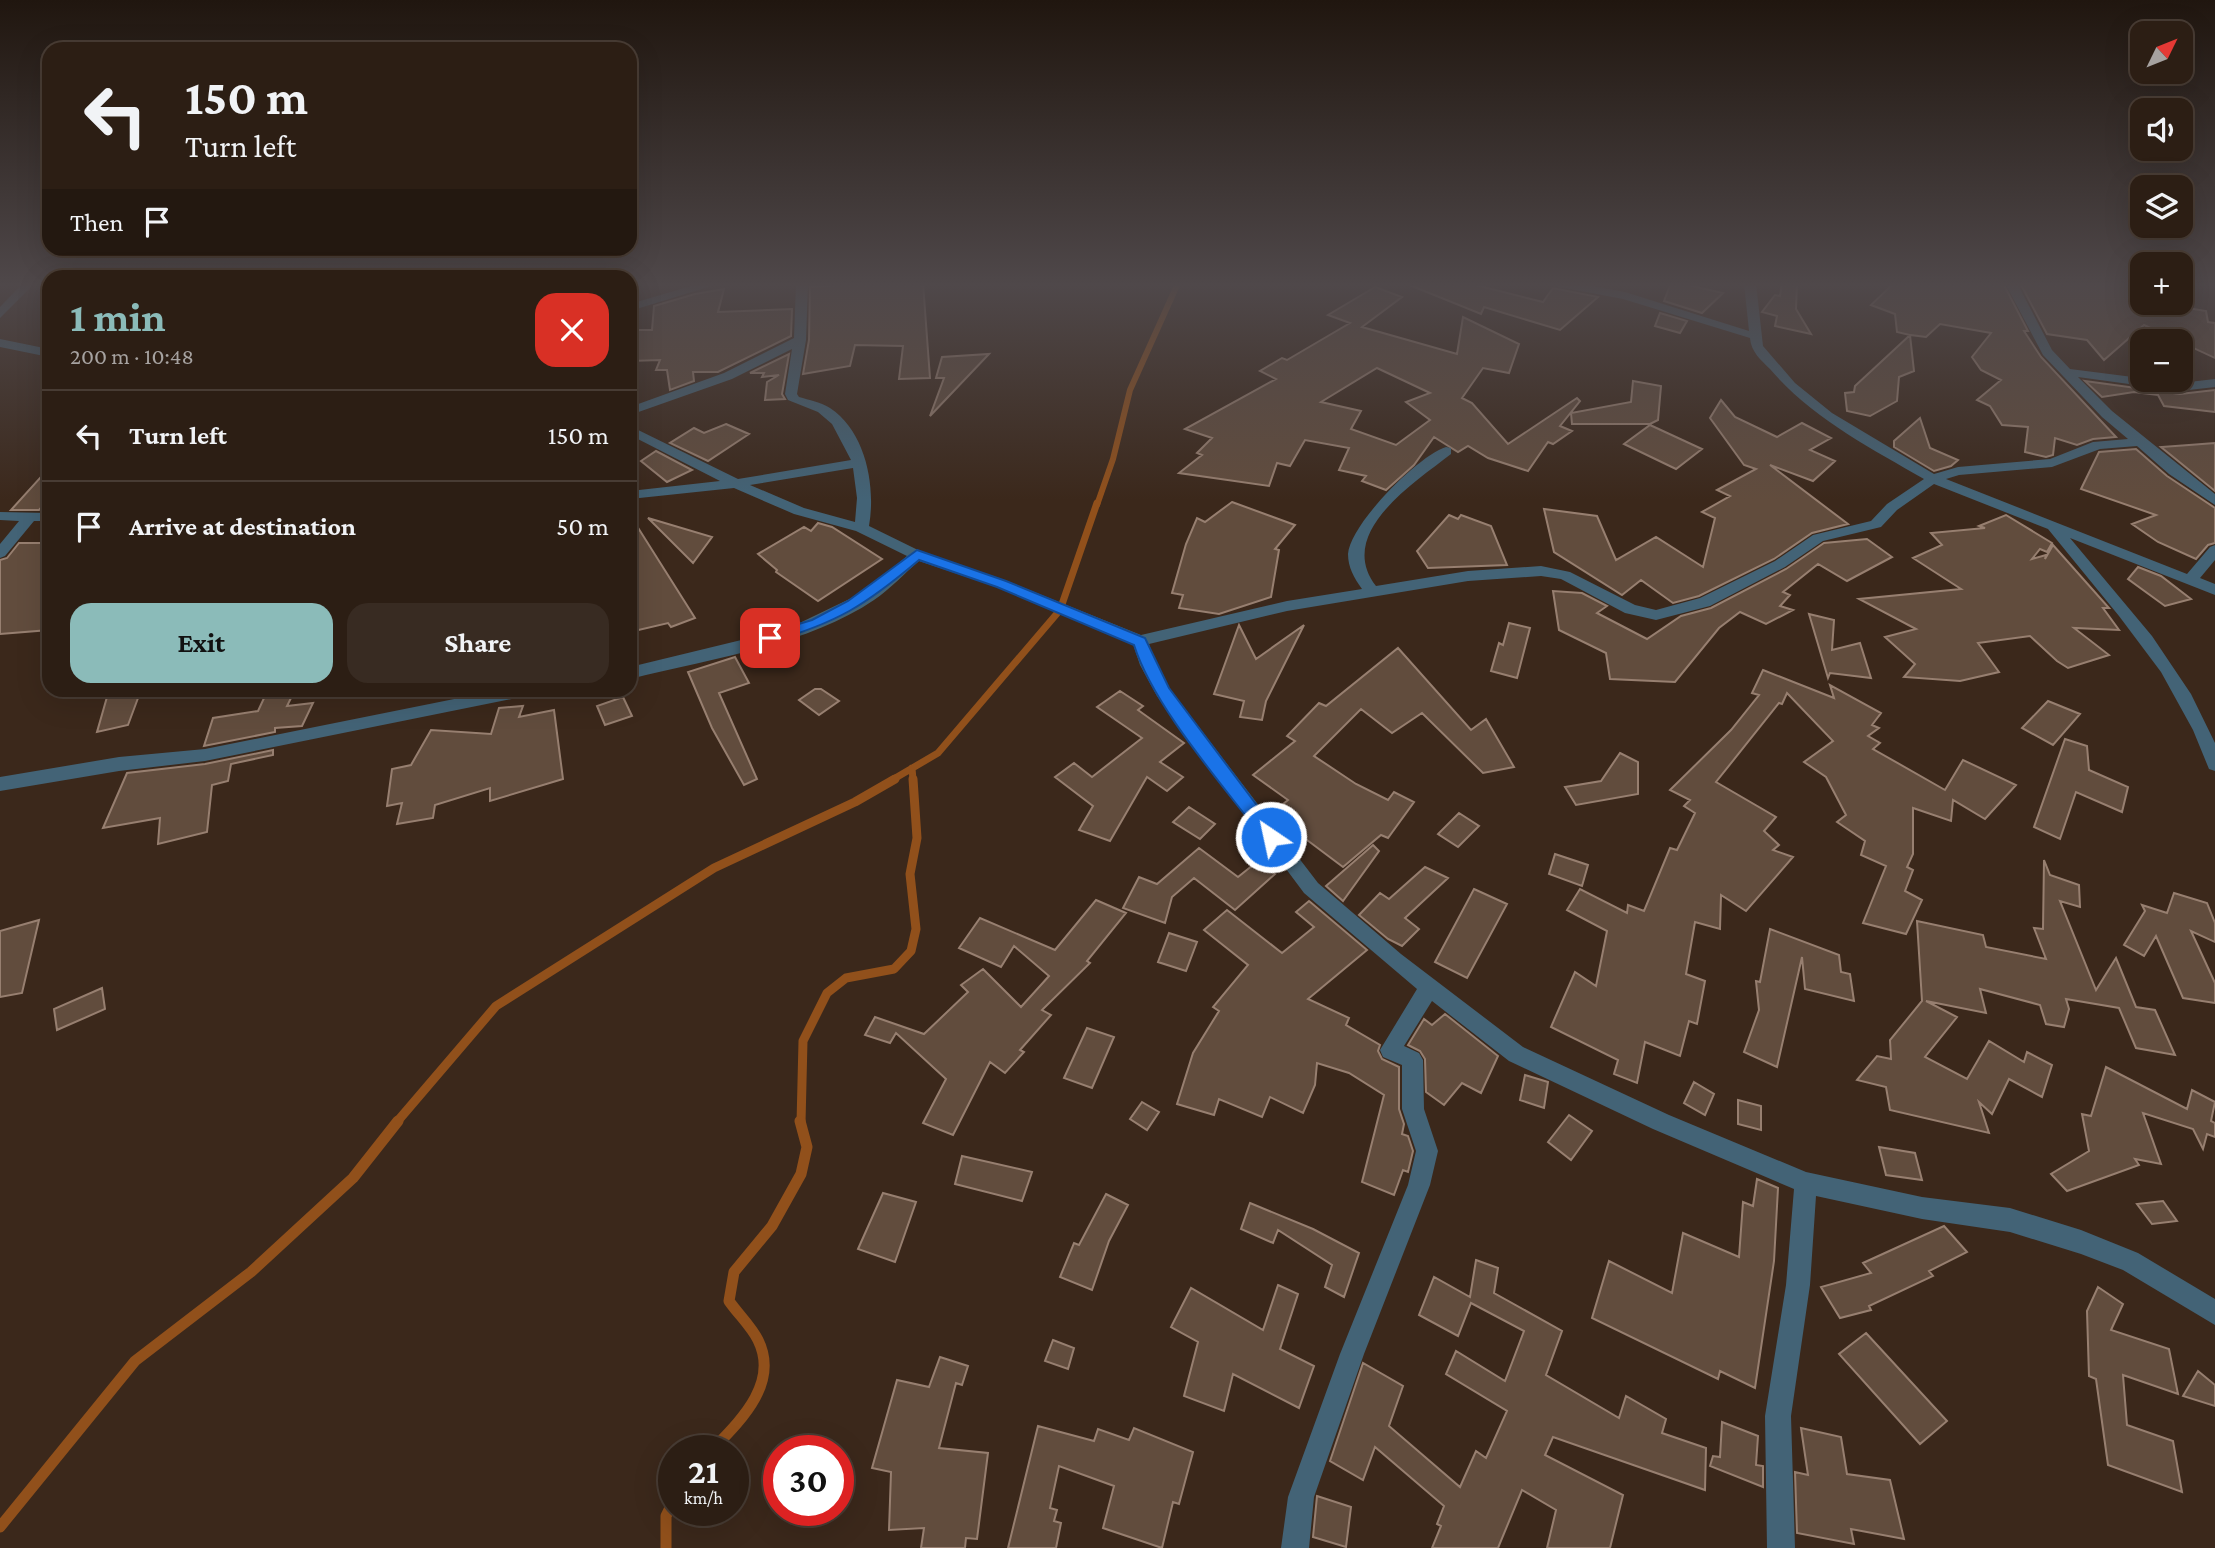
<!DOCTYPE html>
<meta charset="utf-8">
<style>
body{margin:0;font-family:"Crimson Pro",serif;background:#382b22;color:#f1f3f6;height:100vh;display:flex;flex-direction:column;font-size:26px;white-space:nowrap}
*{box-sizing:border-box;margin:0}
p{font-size:23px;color:#a6a2a0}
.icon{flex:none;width:38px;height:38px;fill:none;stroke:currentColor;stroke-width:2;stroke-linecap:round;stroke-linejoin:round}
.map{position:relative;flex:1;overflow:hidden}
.sheet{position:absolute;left:42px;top:270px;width:595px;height:427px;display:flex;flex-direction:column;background:#2c1e14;border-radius:21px;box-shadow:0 7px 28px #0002,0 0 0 2px #483c34}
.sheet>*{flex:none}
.guide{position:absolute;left:42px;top:42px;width:595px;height:214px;border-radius:21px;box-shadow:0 7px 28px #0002,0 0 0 2px #483c34;background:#2c1e14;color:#f1f3f6;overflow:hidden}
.needle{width:46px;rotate:47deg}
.buttons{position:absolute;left:2130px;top:21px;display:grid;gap:14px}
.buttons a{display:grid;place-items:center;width:63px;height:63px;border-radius:14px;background:#2c1e14;box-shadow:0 7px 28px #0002,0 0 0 2px #483c34;font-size:35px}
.speed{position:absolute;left:658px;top:1435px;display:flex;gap:14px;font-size:35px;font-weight:700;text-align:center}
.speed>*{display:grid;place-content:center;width:91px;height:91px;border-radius:50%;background:#2c1e14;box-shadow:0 7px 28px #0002,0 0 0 2px #483c34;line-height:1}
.speed small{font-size:18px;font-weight:400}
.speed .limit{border:10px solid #d22;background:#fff;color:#111}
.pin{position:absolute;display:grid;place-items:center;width:60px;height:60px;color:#fff;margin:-30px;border-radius:14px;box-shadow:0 4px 10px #0006}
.me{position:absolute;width:77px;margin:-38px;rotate:326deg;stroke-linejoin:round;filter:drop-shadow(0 0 5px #0008)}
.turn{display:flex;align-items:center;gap:24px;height:147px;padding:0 28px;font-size:32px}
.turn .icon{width:91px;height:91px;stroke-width:2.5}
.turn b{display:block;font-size:49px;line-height:60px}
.then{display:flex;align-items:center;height:66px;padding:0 28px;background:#0003;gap:14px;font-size:26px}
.round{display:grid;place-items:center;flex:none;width:74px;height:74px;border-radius:21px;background:#382b22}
.head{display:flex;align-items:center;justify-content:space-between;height:119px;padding:0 28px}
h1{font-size:42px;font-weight:700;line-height:52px;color:#8bbbb9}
.primary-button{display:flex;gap:14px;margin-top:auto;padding:14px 28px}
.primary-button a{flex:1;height:80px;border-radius:21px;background:#8bbbb9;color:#111;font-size:28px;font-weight:700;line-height:80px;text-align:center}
.primary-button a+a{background:#382b22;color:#f1f3f6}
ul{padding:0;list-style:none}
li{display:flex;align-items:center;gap:21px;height:91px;padding:0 28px;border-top:2px solid #483c34}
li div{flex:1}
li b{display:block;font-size:26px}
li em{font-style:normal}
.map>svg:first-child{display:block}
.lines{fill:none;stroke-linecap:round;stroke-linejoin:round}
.stream-far3{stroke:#91501b;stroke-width:6}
.stream-far2{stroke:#91501b;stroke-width:7}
.stream-far1{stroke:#91501b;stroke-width:9}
.stream{stroke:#91501b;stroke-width:11}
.building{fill:#614c3d;stroke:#977f70;stroke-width:2;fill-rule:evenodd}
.minor{fill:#436376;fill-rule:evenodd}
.tertiary{fill:#436376;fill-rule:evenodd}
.route{fill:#1a73e8;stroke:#114b97;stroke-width:2}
</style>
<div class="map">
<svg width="2215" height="1548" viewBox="0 0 2215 1548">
<rect width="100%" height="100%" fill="#3b281b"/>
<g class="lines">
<!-- stream-far3 -->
<path class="stream-far3" d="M1097 505 1113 459 1130 390 1178 283"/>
<!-- stream-far2 -->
<path class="stream-far2" d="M912 768 913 780
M892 780 938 753 1060 610 1097 503"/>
<!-- stream-far1 -->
<path class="stream-far1" d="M396 1123 496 1006 714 868 855 802 895 779
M801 1123 803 1041 827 993 846 978 894 969 911 951 916 929 910 874 917 838 913 779"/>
<!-- stream -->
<path class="stream" d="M711 1451C739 1422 780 1384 758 1340 751 1326 738 1314 729 1301L734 1272 772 1226 801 1174 807 1147 800 1121
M0 1527 135 1361 251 1272 353 1178 398 1121
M666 1548V1516L674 1500"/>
</g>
<!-- building -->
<path class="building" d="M829 283H923L930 378 899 379 903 346 855 345 850 366 803 374 809 340 810 287 830 286Z
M1468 283 1543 302 1553 288 1598 297 1560 330 1484 307 1481 314 1407 284Z
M1671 283H1679L1723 293 1702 313 1664 301Z
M1782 283H1797L1796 309 1811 334 1775 326 1777 316 1762 312 1775 295 1780 296Z
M1894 283H2003L2028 331H2024L2041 357 2116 437 2093 439 2077 445 2055 438 2053 455 2046 457 2025 452 2028 427 2002 425 1990 406 1977 400 2001 380 1981 370 1972 357 1991 333 1940 324 1926 337 1910 335 1914 371 1899 377 1897 401 1870 416 1847 411 1845 393 1854 392 1855 386 1910 335 1897 332 1895 314 1871 305Z
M2020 283H2142V303H2175L2176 306 2206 311 2208 322 2215 323V358L2144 325 2104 360 2087 340 2047 334Z
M1375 287 1402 297 1362 327 1457 354 1463 317 1519 344 1509 373 1483 368 1462 398 1472 403 1508 444 1577 398 1580 401 1560 426 1572 431 1553 444 1548 442 1528 471 1488 458 1468 446 1458 452 1434 437 1414 465 1386 490 1362 481 1366 476 1339 470 1349 448 1305 440 1290 466 1277 463 1269 486 1179 473 1202 455 1197 453 1212 438 1185 429 1276 379 1260 371 1282 358 1287 360 1350 323 1328 315ZM1377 368 1430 393 1406 402 1430 420 1396 445 1351 429 1361 411 1321 402Z
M724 289 718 312 792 309 791 336 718 372H693L694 381 670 390 667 370H656L660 360 630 361V330H652L654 306 695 294Z
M1660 313 1687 321 1680 333 1655 326Z
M789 354 782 394 785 399 765 400 767 382 779 375 762 377 764 373H750Z
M989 354 930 416 944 378H936L942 357Z
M1633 381 1661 386 1658 420 1650 424H1572L1571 413 1631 402Z
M2085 381 2180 394 2215 390V412L2164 406 2158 395 2134 392 2102 397Z
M1721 400 1735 417 1777 437 1802 423 1831 438 1810 450 1835 461 1813 481 1770 465 1848 524 1812 533 1774 559 1699 596 1673 603 1641 580 1622 595 1554 552 1544 509 1597 516 1616 560 1656 537 1703 567 1715 518 1702 512 1730 496 1717 490 1756 469 1744 465 1710 418Z
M1920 418 1930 448 1958 460 1951 466 1934 471 1894 447V441Z
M726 424 749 434 708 461 670 443 694 428 704 433Z
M1650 425 1702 449 1676 469 1624 444Z
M2215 443V491L2161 447 2189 445Z
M2136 449 2167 476 2215 508V543L2208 545 2196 559 2158 542 2132 524 2156 515 2081 489 2099 452Z
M656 451 692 470 667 482 641 461Z
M49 468V499L39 510H11Z
M1232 502 1295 525 1275 549 1279 550 1271 597 1219 614 1179 608 1183 595 1172 593 1186 544 1197 518 1205 522Z
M630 515 695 618 671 627 668 623 630 632Z
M1449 515 1458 519 1461 515 1491 526 1507 565 1428 568 1417 551Z
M2006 515 2052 543 2047 552 2040 549 2032 559 2046 555 2045 559 2053 545 2109 608H2103L2119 630 2074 628 2109 655 2068 668 2057 661 2030 636 1978 643 1999 672 1960 681 1904 677 1915 664 1885 637 1916 629 1859 599 1961 589 1913 558 1942 545 1931 533 1985 528 1979 526Z
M648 518 712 537 693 563Z
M818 523 832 527 882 559 818 601 776 572 777 570 758 554 804 527 811 531Z
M1867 539 1892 557 1847 581 1818 564 1783 592 1790 595 1780 606 1793 610 1766 624 1740 612 1719 628 1675 682 1610 679 1606 653 1559 630 1553 591 1582 593 1607 606 1597 613 1647 639 1681 616 1711 608 1786 569 1824 543Z
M19 543H49V630L0 634V560L7 558Z
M2138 567 2161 576 2191 599 2165 606 2128 579Z
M1809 614 1834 620 1832 650 1860 643 1871 678 1830 673 1828 678Z
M1509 623 1530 628 1517 678 1491 671 1499 643 1503 645Z
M1239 625 1256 659 1304 625 1266 701 1262 720 1240 717 1244 701 1214 694Z
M1398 648 1471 730 1486 719 1514 767 1483 773 1422 713 1392 733 1361 709 1314 756 1356 784 1388 800 1394 792 1414 802 1388 838 1381 835 1343 867 1299 834 1305 829 1277 809 1288 800 1253 775 1295 741 1287 736 1319 703 1326 706Z
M735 657 749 683 719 693 757 779 744 785 712 728 688 672Z
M1763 670 1834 698 1830 685 1881 713 1872 725 1879 728 1868 736 1880 743 1873 749 1945 790 1963 760 2016 785 1985 819 1953 800 1951 821 1913 808V854L1907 867 1913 870 1905 891 1922 900 1906 934 1863 923 1886 866 1861 855 1865 841 1837 822 1846 815 1826 777 1804 762 1833 741 1787 693 1782 704 1779 703 1716 782 1776 817 1764 831 1779 845 1773 850 1793 857 1746 911 1721 895 1720 929 1695 922 1686 974 1705 981 1697 1024 1689 1021 1680 1056 1645 1042 1637 1083 1614 1074 1618 1060 1551 1027 1575 972 1596 986 1607 931 1567 910 1580 889 1627 913 1628 905 1644 911 1670 848 1677 850 1695 813 1684 806 1690 800 1670 790 1731 730 1759 695 1752 693Z
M815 689H821L839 701 819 715 799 700Z
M109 690H141L128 725 97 732Z
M1120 691 1143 706 1138 710 1184 743 1160 762 1183 777 1167 791 1147 777 1110 841 1079 830 1093 806 1055 777 1074 763 1092 777 1142 738 1097 707Z
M293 694 287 706 313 703 302 726 275 728V732L204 746 213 718 258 711 265 696Z
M623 697 632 716 605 725 597 706Z
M2048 701 2080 714 2053 745 2022 728Z
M523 706 519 717 554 710 563 779 490 801V788L435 805 433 818 397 824 402 803 387 806 392 769 411 765 431 730 491 734 499 708Z
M2065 739 2087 746 2089 770 2128 787 2122 812 2076 792 2060 839 2034 827Z
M273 750V755L231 764 228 781 212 785 207 832 158 844 160 818 103 828 127 773 205 764Z
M1620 753 1638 762V794L1576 805 1565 787 1601 781Z
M1189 807 1215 824 1200 839 1173 822Z
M1459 813 1479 826 1458 847 1438 834Z
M1373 845 1379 851 1343 901 1326 886Z
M1199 848 1238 877 1258 861 1275 874 1235 910 1194 878 1172 897 1165 923 1123 908 1139 877 1157 884Z
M1555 854 1588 865 1582 886 1549 874Z
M2044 860 2050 875 2079 885 2080 907 2060 901 2096 990 2116 958 2136 1007 2155 1010 2175 1055 2136 1048 2119 1008 2066 999 2069 1009 2064 1027 2046 1024 2040 1005 1980 989 1986 1013 1926 1001 1957 1017 1925 1057 1967 1079 1989 1041 2024 1062 2027 1052 2052 1065 2042 1097 2009 1079 1992 1114 1979 1102 1989 1133 1890 1110 1886 1087 1857 1080 1877 1056 1891 1059 1890 1040 1922 1001 1917 921 1983 935 1986 947 2046 959 2034 928 2043 929Z
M1425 867 1448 878 1405 918 1419 929 1402 946 1388 939 1359 915 1380 893 1389 899Z
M1474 889 1507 904 1467 978 1435 962Z
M2174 893 2207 903 2215 923V942L2191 931 2215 983V1003L2183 998 2156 936 2144 956 2124 945 2145 911 2142 905 2167 913Z
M1096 900 1126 913 1087 961 1090 963 1042 1010 1051 1015 1020 1050 1024 1052 1005 1073 990 1062 953 1135 923 1123 946 1079 896 1033 890 1043 865 1035 875 1017 924 1034 968 992 961 985 983 969 1021 1007 1049 976 1014 946 1001 967 959 948 980 918 1055 950Z
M1309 901 1367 950 1308 999 1349 1018 1346 1025 1380 1045 1378 1051 1382 1059 1399 1067V1109L1404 1124 1402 1134 1408 1136 1413 1151 1408 1172 1403 1170 1394 1195 1362 1182 1384 1095 1349 1073 1317 1063 1315 1085 1303 1113 1270 1097 1262 1117 1219 1099 1214 1115 1177 1104 1193 1053 1219 1011 1213 1007 1248 965 1204 930 1227 910 1282 953 1314 927 1296 912Z
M39 920 22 993 0 997V931Z
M1770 929 1839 955 1841 972 1850 974 1854 1001 1805 989 1802 957 1777 1067 1744 1052 1759 1010 1756 981 1760 982Z
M1169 933 1197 942 1186 971 1158 962Z
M102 988 105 1009 57 1030 54 1009Z
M1445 1014 1498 1056 1481 1093 1462 1083 1444 1105 1426 1092 1425 1059 1420 1051 1408 1045 1424 1019 1432 1025Z
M1087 1028 1114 1037 1092 1088 1064 1078Z
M2106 1067 2187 1109 2192 1090 2215 1102 2211 1121 2215 1123V1137L2207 1134 2203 1149 2193 1129 2143 1113 2161 1164 2135 1159 2139 1165 2067 1191 2051 1174 2089 1151 2082 1114 2091 1116Z
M1525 1075 1548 1082 1544 1108 1520 1100Z
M1694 1082 1714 1094 1705 1115 1684 1103Z
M1738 1100 1761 1106V1130L1738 1124Z
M1142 1102 1159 1112 1147 1130 1130 1119Z
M1569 1115 1592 1131 1571 1160 1548 1142Z
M1879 1147 1915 1153 1922 1180 1886 1175Z
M962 1156 1032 1172 1022 1201 955 1184Z
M1757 1179 1778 1188 1774 1261 1755 1388 1720 1371 1718 1379 1592 1318 1609 1261 1672 1293 1683 1233 1739 1257 1743 1202 1753 1206Z
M883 1193 916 1202 895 1262 858 1249Z
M1106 1194 1128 1205 1109 1241 1092 1290 1060 1277 1074 1243 1079 1245Z
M2163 1201 2177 1221 2152 1224 2137 1204Z
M1250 1203 1313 1229 1359 1253 1344 1297 1325 1287 1332 1265 1278 1230 1273 1243 1241 1229Z
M1944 1226 1967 1252 1929 1271 1933 1276 1869 1306 1871 1310 1840 1318 1821 1287 1871 1273 1863 1263Z
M1476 1260 1498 1268 1494 1293 1562 1331 1546 1375 1619 1418 1626 1396 1666 1419 1662 1433 1706 1448 1705 1490 1553 1437 1545 1455 1623 1495 1610 1548H1547L1556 1510 1522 1490 1498 1548H1432L1441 1526 1437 1524 1444 1506 1375 1447 1363 1480 1330 1461 1363 1363 1403 1386 1389 1426 1460 1487 1476 1451 1486 1458 1507 1411 1446 1374 1456 1351 1505 1381 1524 1331 1471 1303 1458 1336 1419 1315 1434 1277 1470 1297Z
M1278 1285 1298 1294 1280 1349 1314 1366 1299 1408 1233 1374 1224 1411 1184 1396 1198 1342 1171 1327 1191 1288 1263 1330Z
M2098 1287 2123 1304 2111 1330 2169 1349 2178 1394 2123 1375 2127 1425 2173 1441 2182 1492 2108 1465 2096 1379 2089 1376 2087 1311Z
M1866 1333 1947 1421 1920 1444 1839 1354Z
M1053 1340 1074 1348 1068 1369 1045 1361Z
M940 1357 968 1366 962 1385 956 1383 939 1448 988 1453 977 1539 966 1538 965 1548H921L924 1528 889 1530 891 1472 872 1468 897 1380 929 1387Z
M2198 1371 2215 1385V1406L2183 1396Z
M1722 1422 1758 1436 1756 1465 1763 1466V1487L1710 1466 1713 1456 1720 1457Z
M1038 1426 1094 1441 1098 1429 1129 1440 1134 1428 1193 1452 1179 1504 1173 1502 1162 1548 1103 1528 1114 1486 1059 1466 1050 1508 1057 1510 1054 1521 1061 1523 1056 1548H1008Z
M1801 1428 1841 1437 1847 1474 1890 1480 1904 1539 1851 1529 1854 1544 1797 1533 1795 1472 1808 1475Z
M1317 1496 1351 1507 1346 1547 1313 1537Z"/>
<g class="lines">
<!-- minor -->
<path class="minor" d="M701 283H721L630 311V304Z
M796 283H808L806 340 797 394 799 397C809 400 821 402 830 408 866 432 876 486 869 526L922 552 1007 581 1141 635 1287 601 1362 589C1354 578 1348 567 1348 554 1350 524 1419 455 1446 447L1451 448V454C1414 483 1335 533 1376 586L1468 571 1541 566 1570 572 1635 605 1656 610 1700 598 1775 561 1813 535 1871 521 1887 504 1924 479C1869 447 1812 418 1770 369 1761 360 1751 352 1750 338L1623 299 1539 283H1577L1625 292 1749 331 1744 283H1756L1763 346 1795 383 1832 413 1934 474 1958 467 2050 459 2093 442 2128 439 2102 417 2043 355 2005 283H2017L2052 350 2070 369 2180 383 2215 379V387L2180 391 2078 377 2112 411 2215 494V505L2169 474 2137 446 2100 449 2052 467 1959 475 1946 479 2187 574 2210 547 2215 545V560L2200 578 2215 584V595L2070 538 2152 636 2191 694 2215 743V771L2209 769 2193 730 2161 672 2119 616 2048 529 1934 484 1897 510 1881 527 1823 541 1785 567 1710 606 1656 620 1625 613 1561 579 1541 576 1468 581 1287 611 1149 644 1156 665 1169 688 1318 883 1401 954 1523 1047 1669 1115 1806 1172 1922 1197 2010 1208 2081 1230 2138 1253 2215 1299V1325L2123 1270 2081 1254 2010 1232 1922 1219 1816 1196 1810 1285 1791 1416 1795 1548H1767L1765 1416 1786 1285 1794 1189 1653 1129 1509 1061 1432 1001 1404 1046 1419 1053 1423 1060 1424 1109 1438 1151 1430 1185 1364 1354 1314 1497 1309 1548H1281L1288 1497 1340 1354 1408 1185 1416 1151 1402 1109V1065L1383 1057 1380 1050 1417 989 1304 893 1157 696 1140 665 1133 644 997 587 919 561C905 573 890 589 874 600 806 646 709 659 630 679V667L787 629 864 592 907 556 856 531 794 514 734 488 630 499V491L720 481 630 435V426L738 479 851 460 832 424 818 412 788 400 785 394 792 349 732 379 630 415V407L724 373 794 338ZM853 468 857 498 855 522 804 508 750 485Z
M0 339 49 349V357L0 347Z
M0 512 49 513V521H34L5 556 0 558V544L19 521 0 520Z
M499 690H534L526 696 205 761 119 771 0 791V777L119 757 205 749Z"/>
<!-- tertiary -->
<path class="tertiary" d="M23 283H35L0 318V307Z"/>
</g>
<!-- sky -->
<linearGradient id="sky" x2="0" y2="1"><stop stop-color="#20160f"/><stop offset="0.57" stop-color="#4f484a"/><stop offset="1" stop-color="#4f484a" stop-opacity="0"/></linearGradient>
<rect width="2215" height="500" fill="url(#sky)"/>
<!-- route -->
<path class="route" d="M917 550 1006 581 1145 638 1169 688 1277 832V841H1265C1224 786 1154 708 1134 645L997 587 919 560C866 605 837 623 770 642L763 638 765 634 812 620 848 601Z"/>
</svg>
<div class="buttons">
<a><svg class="needle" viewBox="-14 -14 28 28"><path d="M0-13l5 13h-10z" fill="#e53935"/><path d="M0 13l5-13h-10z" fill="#a6a2a0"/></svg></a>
<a><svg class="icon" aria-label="sound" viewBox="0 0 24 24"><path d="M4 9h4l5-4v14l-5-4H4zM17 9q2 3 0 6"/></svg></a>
<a><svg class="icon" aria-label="layers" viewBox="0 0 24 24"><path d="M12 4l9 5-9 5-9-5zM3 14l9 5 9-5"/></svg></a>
<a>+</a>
<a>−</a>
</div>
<div class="speed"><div>21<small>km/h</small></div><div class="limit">30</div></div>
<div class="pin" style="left:770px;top:638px;background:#d93025"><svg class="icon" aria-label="arrive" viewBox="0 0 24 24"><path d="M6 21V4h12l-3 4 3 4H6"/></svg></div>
<svg class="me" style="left:1271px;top:837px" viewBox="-20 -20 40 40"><circle r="17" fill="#1a73e8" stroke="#fff" stroke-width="3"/><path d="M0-11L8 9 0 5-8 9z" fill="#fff"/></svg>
<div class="guide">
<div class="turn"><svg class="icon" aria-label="left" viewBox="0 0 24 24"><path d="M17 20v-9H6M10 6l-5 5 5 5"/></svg><div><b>150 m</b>Turn left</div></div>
<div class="then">Then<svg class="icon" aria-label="arrive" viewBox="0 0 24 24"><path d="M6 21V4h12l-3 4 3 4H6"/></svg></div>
</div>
<section class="sheet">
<div class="head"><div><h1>1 min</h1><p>200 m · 10:48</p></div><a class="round" style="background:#d93025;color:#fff"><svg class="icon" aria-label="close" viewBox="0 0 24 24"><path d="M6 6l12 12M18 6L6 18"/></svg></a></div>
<ul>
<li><svg class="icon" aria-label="left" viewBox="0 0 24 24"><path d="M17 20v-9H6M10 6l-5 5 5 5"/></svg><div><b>Turn left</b></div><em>150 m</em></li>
<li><svg class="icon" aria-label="arrive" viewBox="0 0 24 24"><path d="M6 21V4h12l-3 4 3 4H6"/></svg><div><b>Arrive at destination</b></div><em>50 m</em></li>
</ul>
<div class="primary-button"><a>Exit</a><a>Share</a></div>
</section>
</div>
